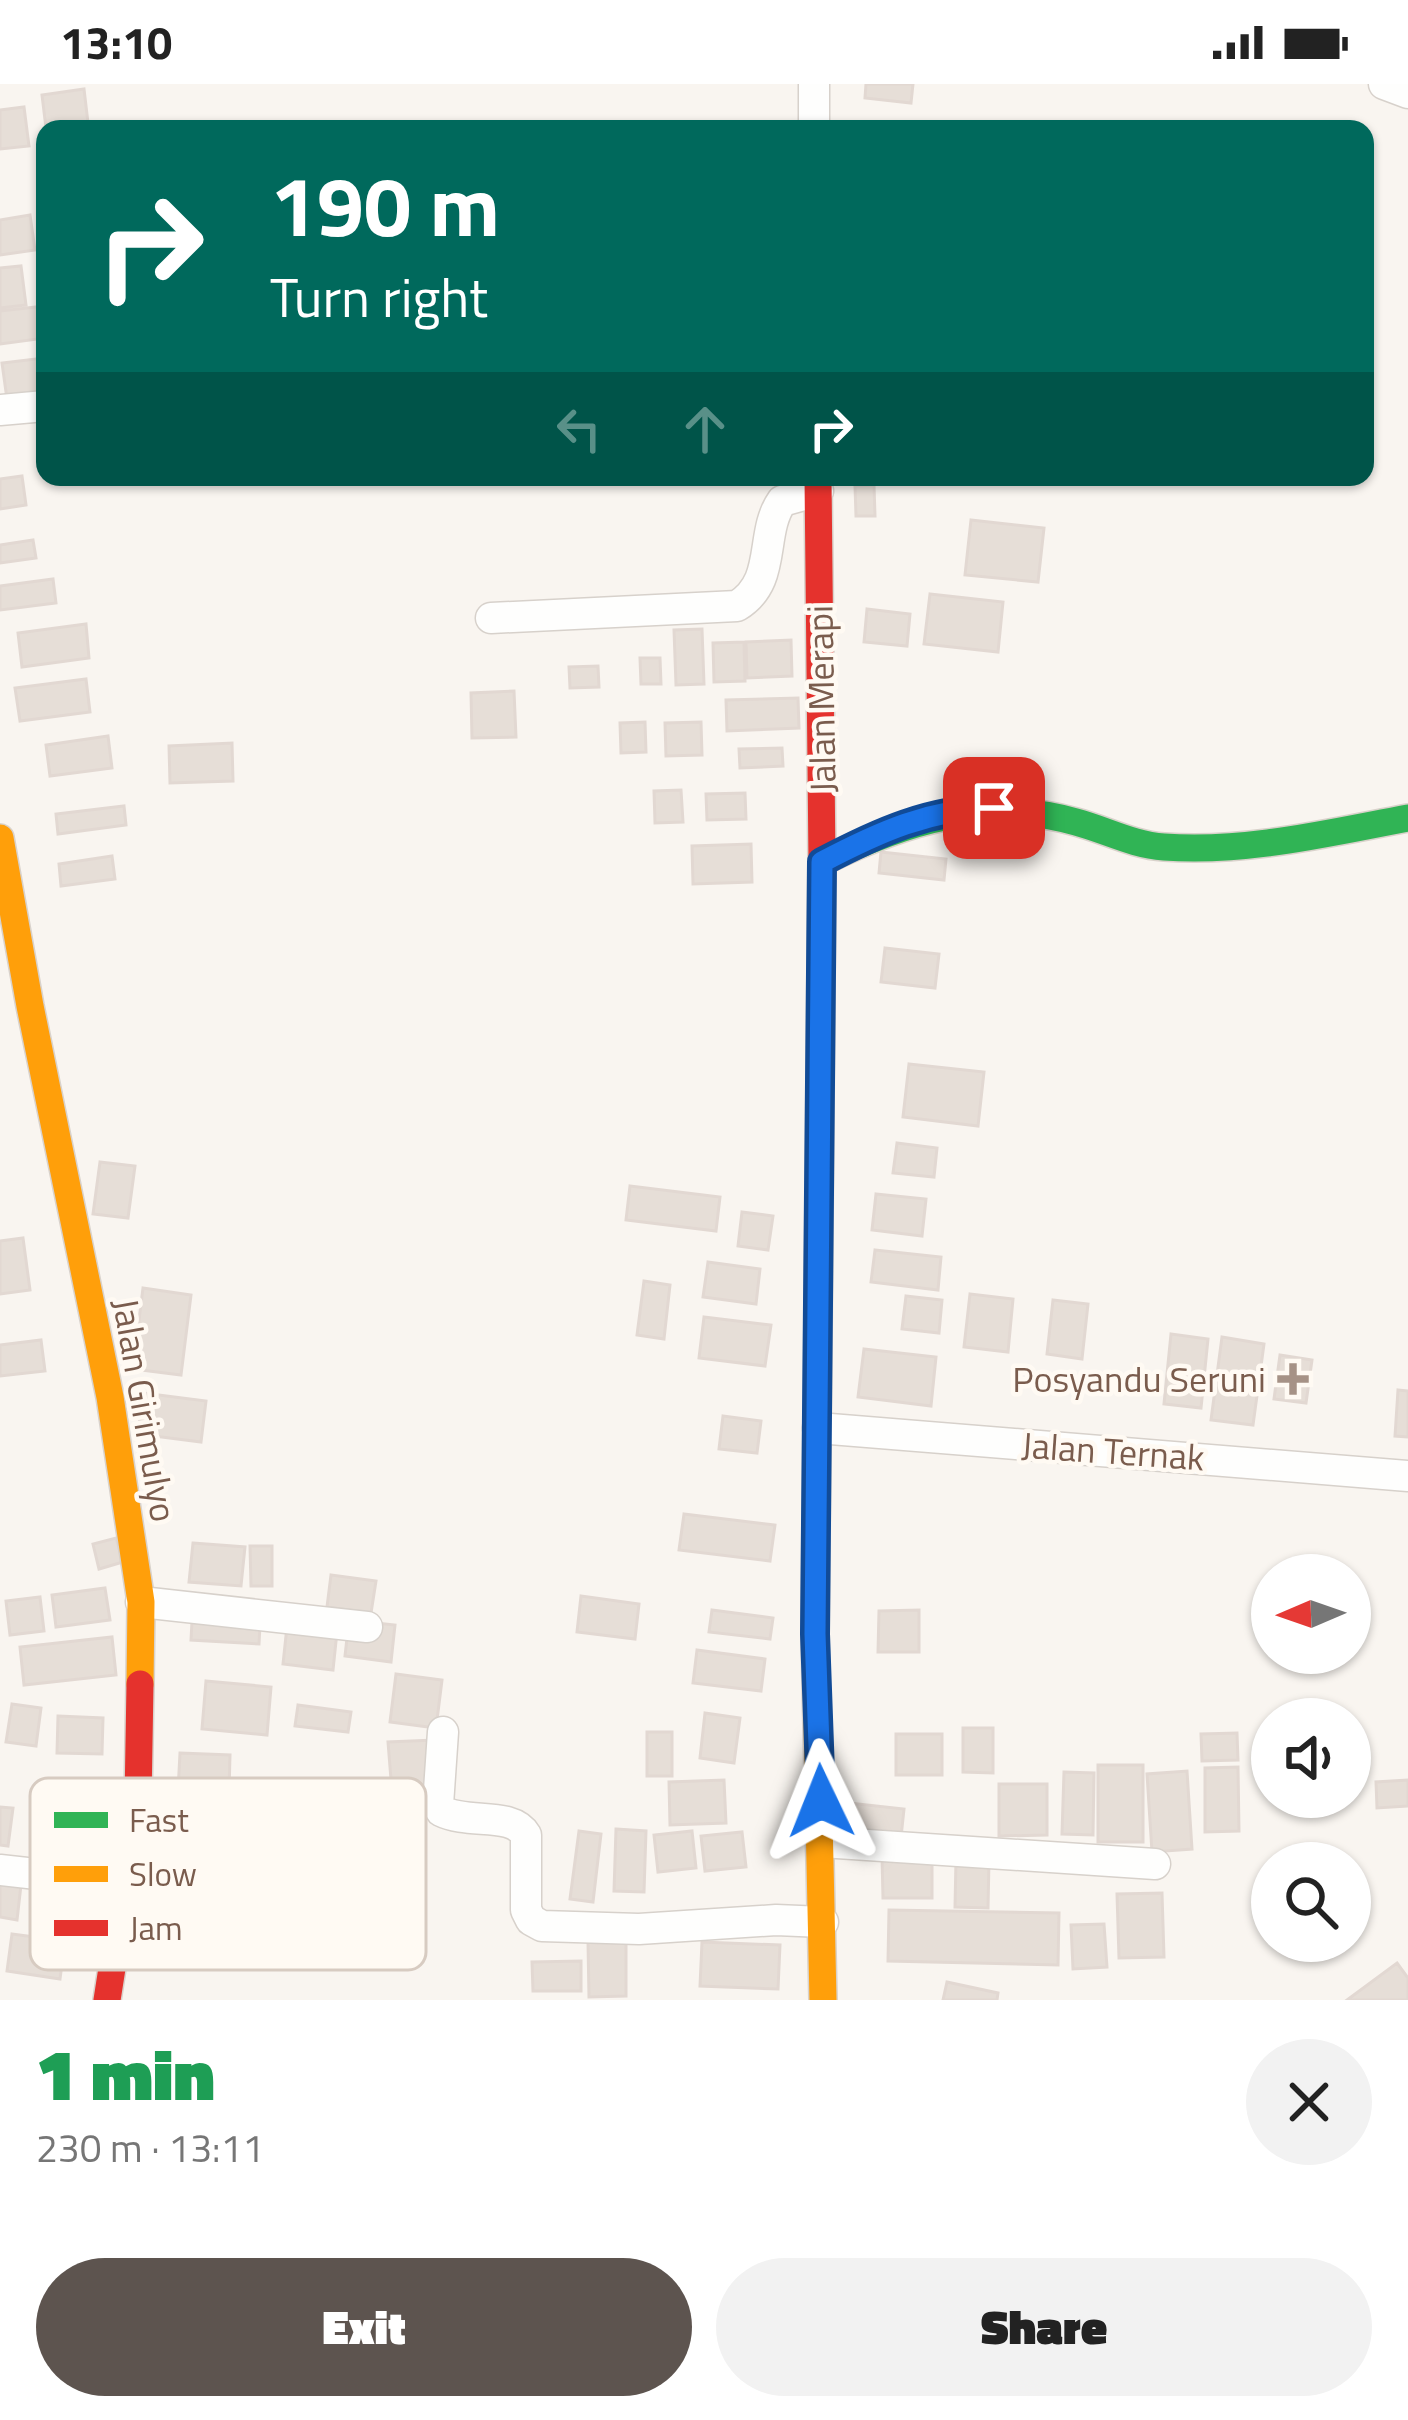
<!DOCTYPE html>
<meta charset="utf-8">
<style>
body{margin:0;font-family:"Titillium Web",sans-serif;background:#f2f2f2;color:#222;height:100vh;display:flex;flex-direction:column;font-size:45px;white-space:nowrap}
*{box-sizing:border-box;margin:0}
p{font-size:39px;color:#767676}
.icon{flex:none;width:66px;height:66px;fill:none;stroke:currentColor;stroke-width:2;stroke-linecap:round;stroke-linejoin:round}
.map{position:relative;height:1916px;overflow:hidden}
.side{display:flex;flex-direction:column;background:#fff;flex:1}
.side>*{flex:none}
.hud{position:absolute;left:36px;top:36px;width:1338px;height:366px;border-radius:24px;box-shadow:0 3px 9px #0004;background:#00695c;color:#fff;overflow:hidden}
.needle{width:78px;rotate:268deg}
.buttons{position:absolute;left:1251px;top:1470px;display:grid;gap:24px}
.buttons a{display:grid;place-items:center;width:120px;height:120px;border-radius:50%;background:#fff;box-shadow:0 3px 9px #0004;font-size:60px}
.pin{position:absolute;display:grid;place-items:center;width:102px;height:102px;color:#fff;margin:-51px;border-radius:24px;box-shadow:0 6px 18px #0006}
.me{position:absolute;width:132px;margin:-66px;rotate:358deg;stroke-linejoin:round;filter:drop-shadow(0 0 9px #0008)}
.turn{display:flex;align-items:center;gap:42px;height:252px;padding:0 36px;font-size:54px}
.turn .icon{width:156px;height:156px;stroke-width:2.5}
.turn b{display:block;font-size:84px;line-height:102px}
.lanes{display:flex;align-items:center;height:114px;padding:0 36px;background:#0003;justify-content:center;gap:60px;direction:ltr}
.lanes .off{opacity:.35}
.round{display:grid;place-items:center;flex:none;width:126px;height:126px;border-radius:63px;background:#f2f2f2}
.summary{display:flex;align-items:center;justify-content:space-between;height:204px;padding:0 36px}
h1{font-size:72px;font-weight:800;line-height:90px;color:#1e9e55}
.primary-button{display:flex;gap:24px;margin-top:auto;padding:24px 36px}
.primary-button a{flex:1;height:138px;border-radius:72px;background:#5d544f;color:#fff;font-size:48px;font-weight:800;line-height:138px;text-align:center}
.primary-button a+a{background:#f2f2f2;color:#222}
.status{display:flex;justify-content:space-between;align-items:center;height:84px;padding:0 60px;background:#fff;direction:ltr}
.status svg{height:33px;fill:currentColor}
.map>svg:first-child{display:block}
.building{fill:#e6ded7;stroke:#e2d8d2;stroke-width:3}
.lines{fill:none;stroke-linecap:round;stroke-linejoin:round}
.street-casing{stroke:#d7d1cb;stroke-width:33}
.fast-casing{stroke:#d9d2cb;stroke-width:30}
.slow-casing{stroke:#d9d2cb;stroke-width:30}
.jam-casing{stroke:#d9d2cb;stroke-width:30}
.street{stroke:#fefefd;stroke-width:30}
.fast{stroke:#30b455;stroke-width:27}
.slow{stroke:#ff9f0a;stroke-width:27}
.jam{stroke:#e5322d;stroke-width:27}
.route-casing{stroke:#114b97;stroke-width:30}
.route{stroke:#1a73e8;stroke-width:21}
.poi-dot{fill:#a69286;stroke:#fffaf3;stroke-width:4.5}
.labels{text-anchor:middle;stroke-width:9;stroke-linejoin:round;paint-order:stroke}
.street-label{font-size:36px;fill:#7a5c4d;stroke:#fffaf3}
.poi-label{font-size:36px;fill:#7a5c4d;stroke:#fffaf3;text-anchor:end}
.key{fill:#fffaf3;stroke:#d7cbc1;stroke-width:3}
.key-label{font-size:33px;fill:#7a5c4d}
</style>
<div class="status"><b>13:10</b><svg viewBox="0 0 49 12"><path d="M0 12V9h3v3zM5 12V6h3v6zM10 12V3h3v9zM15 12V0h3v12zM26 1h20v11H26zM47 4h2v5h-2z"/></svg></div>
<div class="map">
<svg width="1408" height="1916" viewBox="0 0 1408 1916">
<rect width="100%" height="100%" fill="#f9f5f0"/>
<!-- building -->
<path class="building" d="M866 0H913L911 19 865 14Z
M84 5 88 39 46 44 42 11Z
M24 23 29 62 0 65V26Z
M30 131 35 166 0 171V136Z
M21 182 26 221 0 224V184Z
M45 222V254L0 260V227Z
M45 274V310L7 315 2 279Z
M22 392 26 421 0 425V395Z
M874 401 875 432H856L855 402Z
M971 436 1044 444 1038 498 965 491Z
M33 456 36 474 0 479V461Z
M53 495 56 519 0 526V502Z
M930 510 1003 518 998 568 924 560Z
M867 525 910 530 907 562 864 558Z
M86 540 89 574 22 583 18 549Z
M702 545 704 600 676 601 674 546Z
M791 556 792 592 747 594 746 558Z
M744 558 745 597 714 598 713 559Z
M640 574H660L661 600H641Z
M598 582 599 603 570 604 569 583Z
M86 595 90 628 20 637 15 604Z
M514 607 516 653 472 654 471 609Z
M798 614 799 644 727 647 726 616Z
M645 638 646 668 621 669 620 639Z
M701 638 702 671 666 672 665 639Z
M108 652 112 684 50 692 46 661Z
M232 659 233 697 170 699 169 662Z
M782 664 783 682 740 684 739 665Z
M681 706 683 738 655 739 654 707Z
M745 709 746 735 707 736 706 710Z
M124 722 126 741 58 750 56 730Z
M751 760 752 798 693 800 692 762Z
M881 768 946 775 944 796 879 789Z
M112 772 115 795 61 802 59 780Z
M885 864 939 870 935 904 881 898Z
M909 980 984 988 978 1042 903 1033Z
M897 1059 937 1064 934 1093 893 1089Z
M100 1078 135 1082 128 1134 93 1130Z
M630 1102 720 1113 716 1147 626 1136Z
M876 1110 926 1115 922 1152 872 1146Z
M742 1128 773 1132 768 1166 738 1162Z
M23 1154 30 1206 0 1210V1157Z
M875 1166 941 1173 938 1206 871 1198Z
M708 1178 760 1185 756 1220 703 1213Z
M644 1197 670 1201 664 1255 637 1251Z
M143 1204 191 1211 181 1291 133 1285Z
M970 1210 1013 1215 1008 1268 964 1263Z
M906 1212 942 1216 939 1249 902 1245Z
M1053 1216 1088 1220 1082 1275 1047 1270Z
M704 1233 771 1241 765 1282 699 1274Z
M1171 1250 1208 1255 1201 1324 1164 1320Z
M1222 1253 1264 1260 1253 1341 1211 1336Z
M41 1256 45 1287 0 1292V1261Z
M864 1265 936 1273 931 1322 858 1313Z
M1280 1271 1312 1276 1306 1319 1274 1315Z
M1398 1306 1408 1307V1353L1395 1352Z
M143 1309 206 1317 201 1358 138 1350Z
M723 1332 761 1337 757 1369 719 1365Z
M684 1430 775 1441 770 1477 679 1466Z
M116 1454 123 1478 99 1485 93 1460Z
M193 1459 245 1463 241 1502 189 1498Z
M250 1462H272V1502H251Z
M331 1491 376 1497 371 1529 327 1523Z
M105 1504 110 1536 56 1543 52 1511Z
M581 1512 639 1520 635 1555 577 1548Z
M40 1513 44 1547 10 1551 6 1517Z
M193 1518 261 1522 259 1560 191 1556Z
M712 1526 773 1534 770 1555 709 1548Z
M919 1526V1568H878L879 1527Z
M288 1533 338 1538 333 1586 283 1580Z
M349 1536 395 1541 391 1578 345 1572Z
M112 1553 116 1591 24 1601 20 1563Z
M697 1566 765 1575 761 1607 693 1599Z
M396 1590 442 1596 436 1644 390 1638Z
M206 1597 271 1603 267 1651 202 1645Z
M12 1620 41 1624 36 1662 6 1658Z
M298 1621 351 1628 348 1648 295 1642Z
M705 1629 740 1634 734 1679 700 1674Z
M58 1632 103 1634 102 1670 57 1669Z
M963 1644H993V1689L963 1688Z
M647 1648H672V1692H647Z
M1237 1649 1238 1676 1202 1677 1201 1650Z
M896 1650H942V1691H896Z
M434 1656 437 1705 392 1708 388 1658Z
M180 1669 230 1671 229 1709 178 1707Z
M1098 1681H1143V1758H1098Z
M1238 1683 1239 1747 1205 1748V1684Z
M1187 1687 1192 1765 1152 1768 1147 1690Z
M1064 1688 1094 1689 1093 1751 1062 1750Z
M724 1696 726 1739 670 1741 669 1698Z
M1408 1696V1722L1377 1724 1376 1698Z
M999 1700H1047V1751L999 1752Z
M849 1719 904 1725 901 1753 847 1748Z
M0 1723 13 1724 8 1762 0 1761Z
M616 1745 646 1747 644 1808 614 1807Z
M579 1747 601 1750 593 1818 570 1815Z
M692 1747 696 1784 658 1788 654 1751Z
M742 1748 746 1783 705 1787 701 1752Z
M932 1771V1814H883L882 1772Z
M956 1775 989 1776 988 1824 955 1823Z
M0 1798 21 1801 17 1836 0 1833Z
M1162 1809 1164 1873 1119 1874 1117 1810Z
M889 1826 1059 1829 1058 1881 888 1877Z
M1104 1840 1107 1883 1073 1885 1071 1841Z
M12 1850 65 1857 60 1895 7 1887Z
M588 1858H626V1912L589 1913Z
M702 1858 780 1861 778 1905 700 1902Z
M581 1877V1907H533L532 1878Z
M1397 1879 1408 1894V1916H1347Z
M947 1898 998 1909 997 1916H943Z"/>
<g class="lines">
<defs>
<path id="street" d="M814 0V45
M1384 0 1408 9
M0 326 45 322
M491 534 737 522C778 497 759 450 782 417L818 407
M818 1344 1408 1392
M141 1518 367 1543
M443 1648 438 1721 441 1727C469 1741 512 1727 526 1751V1826L531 1836 542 1842 639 1845 776 1836 823 1838
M822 1758 1155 1780
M131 1762 376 1785
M0 1786 125 1800"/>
<path id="fast" d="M822 778C905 737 984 712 1076 738 1106 746 1133 761 1164 763 1246 769 1328 749 1408 734"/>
<path id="slow" d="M0 754 30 922 110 1313 141 1518 140 1600
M818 1245 815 1550 823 1916"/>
<path id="jam" d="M818 1245 822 778 818 393
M107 1916 138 1718 140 1600"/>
</defs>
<!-- street casing -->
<use href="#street" class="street-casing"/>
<!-- fast casing -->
<use href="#fast" class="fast-casing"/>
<!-- slow casing -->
<use href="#slow" class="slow-casing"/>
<!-- jam casing -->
<use href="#jam" class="jam-casing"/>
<!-- street -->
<use href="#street" class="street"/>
<!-- fast -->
<use href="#fast" class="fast"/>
<!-- slow -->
<use href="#slow" class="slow"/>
<!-- jam -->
<use href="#jam" class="jam"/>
</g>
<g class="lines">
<defs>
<path id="route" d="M821 1717 815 1550 822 778C879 748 930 725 994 724"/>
</defs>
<!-- route casing -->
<use href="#route" class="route-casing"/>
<!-- route -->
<use href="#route" class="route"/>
</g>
<!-- markers -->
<path class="poi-dot" d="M1287 1277h12v12h12v12h-12v12h-12v-12h-12v-12h12z"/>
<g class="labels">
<!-- street labels -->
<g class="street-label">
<text transform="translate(821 615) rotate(-91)" y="13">Jalan Merapi</text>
<text transform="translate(145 1326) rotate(80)" y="13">Jalan Girimulyo</text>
<text transform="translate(1113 1367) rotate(4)" y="13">Jalan Ternak</text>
</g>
<!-- poi labels -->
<g class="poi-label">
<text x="1266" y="1308">Posyandu Seruni</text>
</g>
</g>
<!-- legend -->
<rect x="30" y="1694" width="396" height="192" rx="18" class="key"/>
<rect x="54" y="1728" width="54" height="16" fill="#30b455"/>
<rect x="54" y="1782" width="54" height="16" fill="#ff9f0a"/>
<rect x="54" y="1836" width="54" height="16" fill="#e5322d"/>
<g class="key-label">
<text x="129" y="1748">Fast</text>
<text x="129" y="1802">Slow</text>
<text x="129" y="1856">Jam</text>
</g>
</svg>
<div class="buttons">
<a><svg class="needle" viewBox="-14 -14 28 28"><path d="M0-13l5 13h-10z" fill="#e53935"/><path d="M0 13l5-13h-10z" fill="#767676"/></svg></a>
<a><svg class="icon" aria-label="sound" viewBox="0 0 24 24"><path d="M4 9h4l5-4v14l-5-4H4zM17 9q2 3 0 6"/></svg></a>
<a><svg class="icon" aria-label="search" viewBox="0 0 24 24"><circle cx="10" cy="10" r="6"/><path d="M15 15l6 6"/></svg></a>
</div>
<div class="pin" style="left:994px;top:724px;background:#d93025"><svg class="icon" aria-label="arrive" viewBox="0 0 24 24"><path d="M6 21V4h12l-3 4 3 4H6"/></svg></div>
<svg class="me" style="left:821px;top:1717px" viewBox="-20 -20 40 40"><path d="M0-17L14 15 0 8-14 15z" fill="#1a73e8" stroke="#fff" stroke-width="4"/></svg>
<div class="hud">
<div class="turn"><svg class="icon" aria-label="right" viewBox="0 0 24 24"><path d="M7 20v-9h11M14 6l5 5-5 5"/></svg><div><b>190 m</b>Turn right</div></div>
<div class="lanes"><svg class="icon off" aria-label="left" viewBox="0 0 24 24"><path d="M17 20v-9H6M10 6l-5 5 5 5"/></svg><svg class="icon off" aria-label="ahead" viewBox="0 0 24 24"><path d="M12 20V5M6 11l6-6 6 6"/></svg><svg class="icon" aria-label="right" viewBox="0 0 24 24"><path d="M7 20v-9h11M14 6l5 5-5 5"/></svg></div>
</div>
</div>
<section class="side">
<div class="summary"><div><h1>1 min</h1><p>230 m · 13:11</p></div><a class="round"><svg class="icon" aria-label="close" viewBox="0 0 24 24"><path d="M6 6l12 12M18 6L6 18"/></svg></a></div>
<div class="primary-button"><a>Exit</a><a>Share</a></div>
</section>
